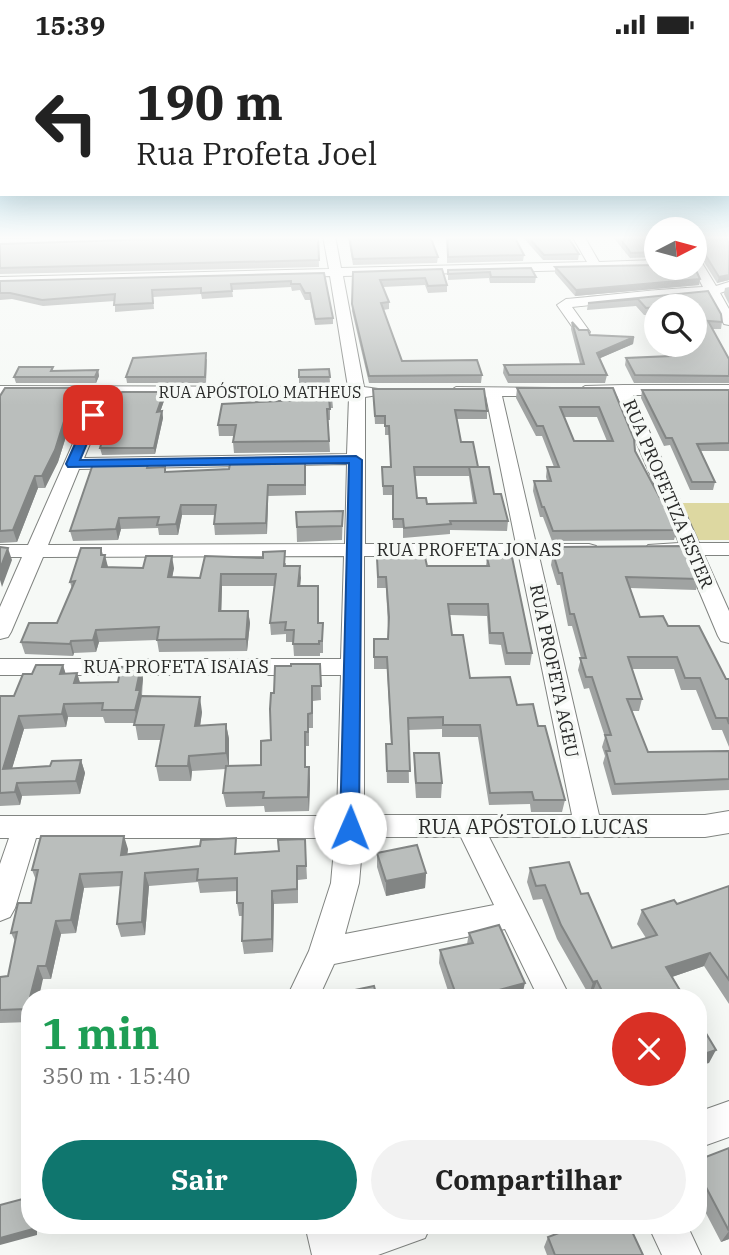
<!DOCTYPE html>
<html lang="pt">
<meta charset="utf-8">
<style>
body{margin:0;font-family:"IBM Plex Serif",serif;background:#f2f2f2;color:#222;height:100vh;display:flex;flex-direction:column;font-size:26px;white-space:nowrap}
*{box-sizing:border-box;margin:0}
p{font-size:23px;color:#767676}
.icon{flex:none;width:38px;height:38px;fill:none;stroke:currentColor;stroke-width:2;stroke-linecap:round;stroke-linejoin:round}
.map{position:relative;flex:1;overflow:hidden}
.drawer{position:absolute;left:21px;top:940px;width:686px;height:245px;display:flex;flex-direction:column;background:#fff;border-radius:28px;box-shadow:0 7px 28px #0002}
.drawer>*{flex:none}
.guide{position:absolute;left:0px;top:0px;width:730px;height:147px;box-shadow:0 7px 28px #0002;background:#fff;color:#222;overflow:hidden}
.needle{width:46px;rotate:84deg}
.buttons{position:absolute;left:644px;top:168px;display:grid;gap:14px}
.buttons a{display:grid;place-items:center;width:63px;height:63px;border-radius:50%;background:#fff;box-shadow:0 7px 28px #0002;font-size:35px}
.pin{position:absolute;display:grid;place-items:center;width:60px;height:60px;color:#fff;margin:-30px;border-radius:14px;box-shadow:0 4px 10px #0006}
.me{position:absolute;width:77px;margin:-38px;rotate:1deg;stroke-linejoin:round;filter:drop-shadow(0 0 5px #0008)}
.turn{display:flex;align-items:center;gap:24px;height:147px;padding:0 21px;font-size:32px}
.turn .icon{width:91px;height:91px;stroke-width:2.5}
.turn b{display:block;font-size:49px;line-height:60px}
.round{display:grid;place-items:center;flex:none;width:74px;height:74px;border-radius:37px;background:#f2f2f2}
.headline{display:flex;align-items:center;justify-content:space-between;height:119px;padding:0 21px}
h1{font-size:42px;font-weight:700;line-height:52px;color:#1e9e55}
.primary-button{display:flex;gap:14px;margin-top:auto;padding:14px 21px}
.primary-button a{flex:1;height:80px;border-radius:42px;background:#0f766e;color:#fff;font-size:28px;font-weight:700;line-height:80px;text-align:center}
.primary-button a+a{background:#f2f2f2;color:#222}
.status{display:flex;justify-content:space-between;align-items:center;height:49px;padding:0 35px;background:#fff;direction:ltr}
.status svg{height:19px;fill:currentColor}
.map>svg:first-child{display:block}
.green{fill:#ddd8a1}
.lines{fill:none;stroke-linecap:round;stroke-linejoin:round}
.minor-casing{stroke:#818481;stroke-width:2}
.minor{fill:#fff;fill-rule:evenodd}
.wall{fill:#a0a3a2;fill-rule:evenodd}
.shaded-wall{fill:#828584}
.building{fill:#babebc;stroke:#828584;stroke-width:2;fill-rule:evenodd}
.route{fill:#1a73e8;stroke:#114b97;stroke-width:2}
.labels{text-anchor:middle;stroke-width:7;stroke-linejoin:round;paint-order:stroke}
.far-street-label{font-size:16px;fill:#292a29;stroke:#f6f9f6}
.street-label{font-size:18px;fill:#292a29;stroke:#f6f9f6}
.near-street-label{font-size:21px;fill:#292a29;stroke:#f6f9f6}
</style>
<div class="status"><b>15:39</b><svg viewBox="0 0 49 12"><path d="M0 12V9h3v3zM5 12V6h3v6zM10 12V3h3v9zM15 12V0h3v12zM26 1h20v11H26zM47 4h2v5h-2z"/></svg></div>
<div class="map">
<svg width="729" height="1206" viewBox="0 0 729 1206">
<rect width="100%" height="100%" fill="#f6f9f6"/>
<!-- green -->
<path class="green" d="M677 454H729V491H695Z"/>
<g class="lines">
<defs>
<path id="minor" d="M124 187H252L246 191 0 198V190Z
M323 187H335L341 219 587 213 572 187H584L599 213 656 211V219L343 227 364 338 378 340 380 343 378 346 365 348V495H516L486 347 456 348 448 343 456 338 553 339 555 342 547 347H502L536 495H589L596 497 599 501 596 505 589 507H539L599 766H705L729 762V784L705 788H489L570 948H538L505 880 334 915 319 948H287L309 902 331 834 335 789H36L15 859 10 868 0 872V815L9 789H0V767H337L341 626H0V610H341L344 507 43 508 11 583 8 588 0 590V558L22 508H0V496H28L94 347H0V337L348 338 330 227 0 236V228L329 220ZM110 347 349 348 347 405 84 409ZM347 415 345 495 48 496 79 420ZM364 507H519L572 766H364ZM363 788H461L494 856 345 885 359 834Z
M695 208 699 209 716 237 729 233V241L720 244 729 260V276L724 275 708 246C662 248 618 253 572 258L590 283 583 287 578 286 557 256 566 250C612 246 657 240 703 238L693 219H695Z
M623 336H729V346H633L699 494H729V506H704L729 562V594L721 592 718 587 684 506 648 504 645 500 648 496 679 494 617 347H585L577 342 585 337Z
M729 1052V1088L698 1099V1063Z
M305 1176H343L344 1178 351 1176H431L425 1189 378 1206H312Z
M648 1176H687L701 1206H662Z"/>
</defs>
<!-- minor casing -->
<use href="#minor" class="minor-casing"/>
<!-- minor -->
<use href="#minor" class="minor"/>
</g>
<!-- wall -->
<path class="wall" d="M318 187 319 218 0 225V195Z
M348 187H430L438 208 437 214 353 216Z
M447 187 524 206 523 212 447 214Z
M522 187H567L579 205 578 211H543Z
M612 187H656V210V208L630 209Z
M695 187H729V231L717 234 701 208 696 205Z
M555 218 700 230 699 236 575 247 555 224Z
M531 219 536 228 535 234H490L489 229 448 231V221Z
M442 220 447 236V243L428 244 425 236 383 238 389 253V260L383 261 402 312 482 326 481 334H369L352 262 353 223Z
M324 224 333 269V275L315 276 310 251H305L300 241 292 242 291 238 232 241 233 248 202 250 201 245 153 248 154 260 115 263V252L43 257 12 250 0 251V232Z
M729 238V255L724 245 725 239Z
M708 242 722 273 721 280H712L729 310V334H634L625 316 626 309 666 308 668 301H679L677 296H695V257H656V265L644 266 636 257 587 261 588 254Z
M572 273 579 281 590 286 634 288 633 295 600 309 607 326 605 334H508L503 324 504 316 580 315 571 280Z
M207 310 206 334H127L126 328Z
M329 320 330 334H299V321Z
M98 321 99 327 96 334H16L14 328Z
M517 339H613L635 402 677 481 674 491 552 492 543 468H540L533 442 534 432H547L546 428 547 418H554L542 387H536L516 349ZM564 368H597L607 392H574Z
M373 340 487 362V370H456L461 393 478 418 508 472 507 482 450 481V485L403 489V479H393L392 446H383L382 418H391L389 386H385V375H375ZM415 427H469L473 454 427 455 417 449Z
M642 341H729V402H701L715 433 713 441H690L670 396 664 397 641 349Z
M164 343 165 349 160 363 162 362 163 369 155 405 102 406 100 399Z
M0 347 89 350 75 378H69L58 413 45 439H38L17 493 0 494Z
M332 348 333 359H330V371H328L330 403 234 404 233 393 234 387H219L218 376 299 351Z
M306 418V446L268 447 267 485 215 486 214 475V466H182L178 486H159L158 479 121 480 118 491 73 492 70 482 151 419 166 423Z
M343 462 342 491 297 493 296 463Z
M560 498 699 530 696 541 630 539 640 568 668 577 726 630H729V698L722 681H712L696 641H681L674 620H632L642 650 639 662H632L648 703 729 702V741L612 746 603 714 605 707 602 698 605 688 589 639 584 640 578 621 581 609 572 577H568L560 536H557L551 516 553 504H559Z
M103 506 108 518 174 519 172 528 200 529 286 514V517H300V537L323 587V604H320V607H294L293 593H286V585L271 586 270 574 274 537H222L221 562H248L250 574 247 602 159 603 157 591 99 593 96 603 74 604 73 607 25 605 21 593 57 574 72 540 70 533Z
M377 509 427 517H486L487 509 532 604 530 616H505L501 596 489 595 487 567 450 566 452 586 470 629 517 656 538 677 565 751 562 763H531L530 755 489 756 478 688H442V680L408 681 409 734H387L386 695H391L387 620H374V602L388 590V577L386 539H377Z
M320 615 321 651 313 652V679H309V697H306V718H309L310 732 309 762 265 763 264 757 226 758 223 744 226 720 192 722 191 732H159L156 717 161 691H138L135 674H105L103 668H68L66 678 24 680 12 719 50 717 81 711 85 724 80 745 22 747 20 756 0 757V647H14L32 625 63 616 65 624H77L80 634 118 633 141 617 143 630 142 647 202 663 200 677 226 675 229 690V717L261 716 271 691 274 644Z
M414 704 442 734 441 749H416L414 719Z
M305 790 307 830 298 831V854L274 855 273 903 244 905 242 892 243 867H239L237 854V842L200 844 198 833 149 837 145 886 121 888 117 875 121 837 84 839 76 884 61 885 51 930H43L30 948V973L0 974V928L8 927 15 892 11 884 31 854 36 831 32 821 128 800 127 806 237 805 279 802Z
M377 804 426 824 425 839 386 847 377 818Z
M530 819 581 845 612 899 646 889 637 875 642 861 677 855 729 837V955L704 917 672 928 684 948H594L592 945 589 946 557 890 542 850 533 851 527 833Z
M469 884 522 947 516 948H450L439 914 440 901 467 895Z
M729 1099V1190L721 1193 698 1149V1111Z
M548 1188 643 1206H547L544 1198Z"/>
<!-- shaded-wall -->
<path class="shaded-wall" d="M729 226V231L717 234 719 228Z
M700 230 699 236 575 247 576 241Z
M634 288 633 295 596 311 597 304Z
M98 321 99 327 96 334 95 328Z
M87 339 89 350 75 378 72 367Z
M164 343 165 349 158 369 157 363Z
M162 362 163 369 155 405 154 399Z
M66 366 69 378 58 413 45 439 42 427Z
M35 427 38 439 17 493 13 481Z
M268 436V447L267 485 266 474Z
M181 456 182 466 178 486 176 475Z
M119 469 121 480 118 491 116 480Z
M8 499 12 511 2 538 0 531V520Z
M101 499 104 510 105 506 108 518H102Z
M172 507 174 519 170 540 168 528Z
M300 517 301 529 299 550 298 537Z
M221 525 222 537 221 575 219 562Z
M248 562 250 574 247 602 246 590Z
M96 581 99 593 96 603 93 591Z
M71 592 74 604 73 607 70 595Z
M63 616 67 629 60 625Z
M141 617 143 630 141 644 143 654 138 674 135 661 136 641Z
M77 624 81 637 74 634Z
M200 648 202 663 198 692 195 677Z
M64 655 68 668 66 678 62 665Z
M19 667 24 680 8 733 3 720Z
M226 675 229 690V719L226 704Z
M189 707 192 722 191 732 188 717Z
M81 711 85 724 80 745 76 732Z
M309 718 310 732 309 762 308 748Z
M17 734 22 747 20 756 15 743Z
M124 787 128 800 125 820 121 806Z
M145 824 149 837 145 886 142 873Z
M426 824 425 839 386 847V832Z
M80 825 84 839 76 884 71 871Z
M272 842 274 855 273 903 272 890Z
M56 872 61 885 51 930 46 917Z
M710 904 704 917 660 932 666 918Z
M38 917 43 930 39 948H30Z
M597 932 592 945 589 946 593 933Z
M525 934 522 947 516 948H484V945Z
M716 1001 709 1014 698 1017V1007Z
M33 1176H37V1186L0 1196V1189Z
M729 1182V1190L721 1193Z"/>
<!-- building -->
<path class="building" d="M247 187H318L319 211 0 219V195Z
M349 187H430L438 208 353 210Z
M447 187H514L524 206 448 208Z
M527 187H567L579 205 544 206Z
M618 187H656V203L631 204Z
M695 187H729V226L719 228 703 202 697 200 695 205Z
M656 216V219H695L700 230 576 241 555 218Z
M531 219 536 228H491L490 223 448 225V221Z
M442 220 447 236 428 237 425 229 380 231 389 253 381 254 402 312 477 311 482 326 369 327 352 255 353 223Z
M324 224 333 269 315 270 310 244H305L300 235H291V232L231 235 232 242 201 244V239L152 241 153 254 114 256 115 245 42 251 10 244H0V232Z
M708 242 721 265 722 273 708 272 729 310V327L635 326 626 309 671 307 668 301H684L682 296H695V257H656V258L646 259 638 250 588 254Z
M572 273 579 281H588L590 286 634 288 597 304 607 326H509L504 316 584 315Z
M206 304 205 328H126L133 309Z
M19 318H53L51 322 98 321 95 328H14Z
M329 320 330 328H299V321Z
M299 338H331L332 348 329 349 330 360H327L329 392 233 393 236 376H218L222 355 299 351Z
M5 339H87L72 367 66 366 55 401 42 427H35L13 481 0 482V347Z
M517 339H613L634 390 635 402 677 481 553 482 544 458H542L534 432H551L547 418H559L543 377H537ZM560 358H599L613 392H574Z
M373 340H484L487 362 455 361 461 393H473L478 418H414L417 449H426L427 455 476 454 469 418H489L494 445H501L508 472H450L451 475 404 479 403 470H393V437H383L382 418H391L389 377H385V367H375Z
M642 341H729V394L697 395 715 433H692L672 389H666Z
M122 343H164L157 363 162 362 154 399H100L111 364Z
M305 408V436H268L266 474 214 475 216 456H181L176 475 157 476 159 468 119 469 116 480 70 482 94 412 149 411 147 419 165 418V423L229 420 231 410Z
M343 462 342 477 297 478 296 463Z
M685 497 699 530 626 528 640 568 663 567 668 577H699L726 630H729V675L727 669H716L700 629H685L677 608H628L642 650H627L648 703 729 702V730L615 735 606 702H610L605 686H611L592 628H586L580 609H586L574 565H570L562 524H559L553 504H562L560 498Z
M0 498 8 499 0 520Z
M81 499H101V506H105L102 518 143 519 146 507H172L168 528 200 529 205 507 263 509V503L285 502 284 517H300L298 537H318V574H323L322 592H319V595H293L294 581H285L286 573 270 574 276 525H221L219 562H248L246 590 157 591 159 578 96 581 93 591 71 592 70 595 21 593 29 574H57L75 532 70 533Z
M425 508 427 517H489L487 509 512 508 532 604H507L503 584H490L488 555H448L452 586H463L470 629 510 628 517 656 533 655 538 677H545L565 751H534L532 743 490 744 480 676H443V668L408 669 410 722H387L386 695H392L387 608H374V590H388L389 568 386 528H378L377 509Z
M291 615H320L321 637H312V664L308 665V683H305V718H309L308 748 263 749 264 743 223 744 226 717 261 716V692L271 691 270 660 271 644H274L275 617H291Z
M36 616H63L60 625 77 624 74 634 118 633 121 618 141 617 136 641H140L135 661H102L103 654 64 655 62 665 19 667 3 720 50 717 52 712 81 711 76 732 17 734 15 743 0 744V647H14L23 625H32Z
M141 647 200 648 195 677 226 675V704L189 707 188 717H156L164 676H134Z
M414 704H439L442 734H416Z
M41 787H124L121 806 200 797 201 791 236 789 235 805 279 802 278 791 305 790 306 817H297V840L272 842V890L242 892 243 854H237V829L197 831 198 820 145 824 142 873 117 875 122 823 80 825 71 871 56 872 46 917H38L27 960 0 961V928L8 927 17 883 11 884 18 854H31L38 821H32Z
M417 796 426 824 386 832 377 804Z
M569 813 581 845 588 844 612 899 657 886 642 861 674 851 677 855 729 837V931L710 904 666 918 684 948H605L597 932 593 933 561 876 545 836 536 837 530 819Z
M499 876 525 934 484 945 486 948H457L440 901 473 894 469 884Z
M374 937 377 948H351L350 942Z
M698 971 716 1001 698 1007Z
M729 1099V1182L698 1123V1111Z
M30 1148V1176H33V1180L0 1189V1156Z
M580 1176H629L643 1206H555L548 1188Z"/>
<!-- sky -->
<linearGradient id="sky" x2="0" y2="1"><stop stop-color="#6dc1df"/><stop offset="0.53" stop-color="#fbfcfb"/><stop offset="1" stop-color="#fbfcfb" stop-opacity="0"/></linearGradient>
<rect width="729" height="356" fill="url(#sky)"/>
<!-- route -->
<path class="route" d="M89 364 99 366 80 411 356 407 362 411 359 779 356 784 350 787 343 784 340 779 349 414 68 418 66 415Z"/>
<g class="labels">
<!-- far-street labels -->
<g class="far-street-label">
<text x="260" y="349">RUA APÓSTOLO MATHEUS</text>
</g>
<!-- street labels -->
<g class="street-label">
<text transform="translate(668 445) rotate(67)" y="6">RUA PROFETIZA ESTER</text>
<text x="469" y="507">RUA PROFETA JONAS</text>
<text x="176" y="624">RUA PROFETA ISAIAS</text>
<text transform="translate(554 622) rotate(78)" y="6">RUA PROFETA AGEU</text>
</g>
<!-- near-street labels -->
<g class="near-street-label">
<text x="533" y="785">RUA APÓSTOLO LUCAS</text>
</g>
</g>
</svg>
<div class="buttons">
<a><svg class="needle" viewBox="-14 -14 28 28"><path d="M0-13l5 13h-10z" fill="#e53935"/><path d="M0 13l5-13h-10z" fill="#767676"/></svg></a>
<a><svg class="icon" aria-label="search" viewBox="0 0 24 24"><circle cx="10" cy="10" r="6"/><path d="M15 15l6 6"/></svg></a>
</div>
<div class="pin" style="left:93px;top:366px;background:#d93025"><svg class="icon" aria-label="arrive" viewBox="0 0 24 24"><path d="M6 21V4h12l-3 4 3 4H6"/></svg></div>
<svg class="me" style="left:350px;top:779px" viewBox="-20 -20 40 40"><circle r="19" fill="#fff"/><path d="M0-13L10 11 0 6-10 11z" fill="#1a73e8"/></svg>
<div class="guide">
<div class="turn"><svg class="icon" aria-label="left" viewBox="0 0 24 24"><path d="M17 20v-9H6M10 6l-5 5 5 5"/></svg><div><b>190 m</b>Rua Profeta Joel</div></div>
</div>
<section class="drawer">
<div class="headline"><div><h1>1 min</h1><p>350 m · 15:40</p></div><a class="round" style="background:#d93025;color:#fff"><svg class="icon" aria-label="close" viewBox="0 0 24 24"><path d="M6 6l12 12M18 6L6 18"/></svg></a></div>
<div class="primary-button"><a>Sair</a><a>Compartilhar</a></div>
</section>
</div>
